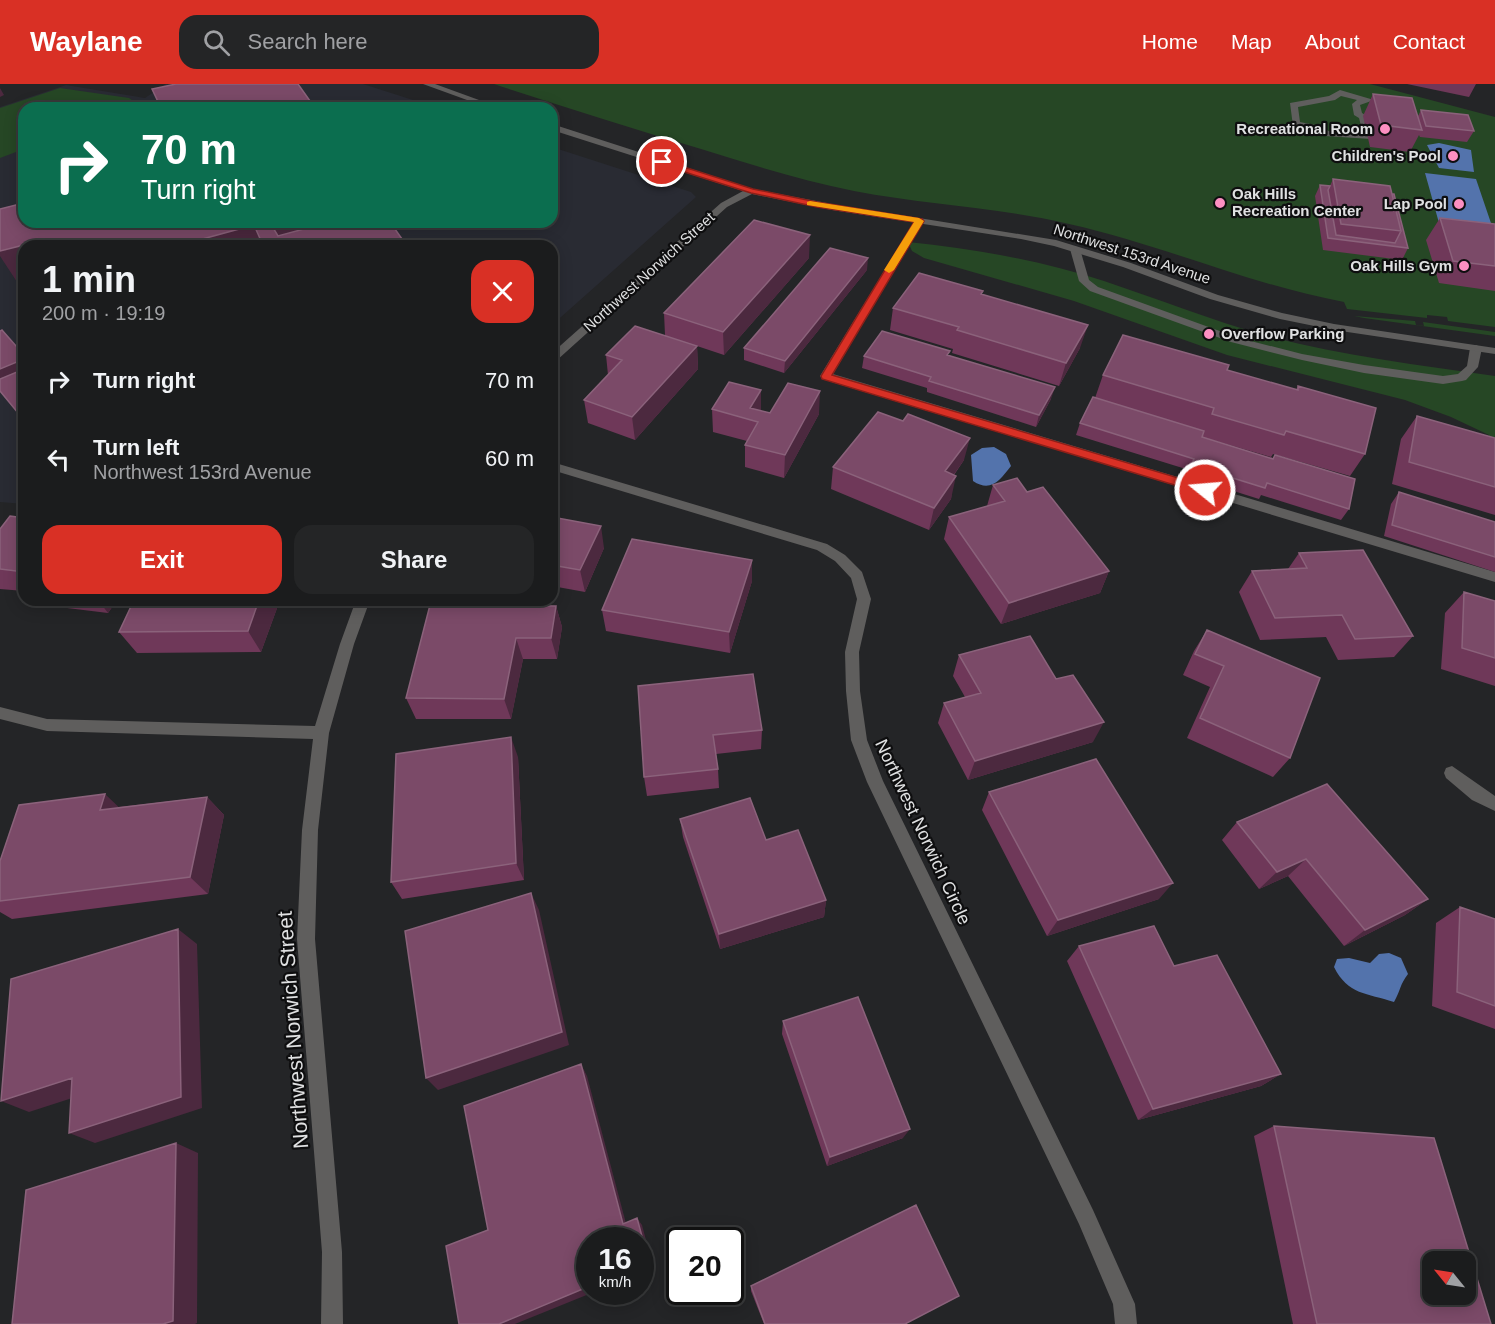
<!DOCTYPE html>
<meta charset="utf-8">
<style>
body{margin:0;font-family:Arial,sans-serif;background:#242526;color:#f1f3f6;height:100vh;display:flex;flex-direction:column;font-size:22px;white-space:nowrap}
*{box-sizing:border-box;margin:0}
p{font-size:20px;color:#a0a1a4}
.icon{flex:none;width:33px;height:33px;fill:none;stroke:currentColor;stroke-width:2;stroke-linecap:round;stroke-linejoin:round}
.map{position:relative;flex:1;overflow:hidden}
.details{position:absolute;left:18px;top:156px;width:540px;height:366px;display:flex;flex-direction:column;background:#1b1c1d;border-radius:18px;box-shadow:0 3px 15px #0003,0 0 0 2px #393a3b}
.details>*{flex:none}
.hud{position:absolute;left:18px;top:18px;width:540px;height:126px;border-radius:18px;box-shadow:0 3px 15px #0003,0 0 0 2px #393a3b;background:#0b6e4f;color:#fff;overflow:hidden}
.needle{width:39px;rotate:300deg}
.controls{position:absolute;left:1422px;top:1167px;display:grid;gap:12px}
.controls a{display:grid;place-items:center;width:54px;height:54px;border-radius:12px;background:#1b1c1d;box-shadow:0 3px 15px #0003,0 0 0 2px #393a3b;font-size:30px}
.speed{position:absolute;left:576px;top:1143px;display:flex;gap:12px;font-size:30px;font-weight:700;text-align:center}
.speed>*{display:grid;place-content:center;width:78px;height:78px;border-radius:50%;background:#1b1c1d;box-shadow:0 3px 15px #0003,0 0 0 2px #393a3b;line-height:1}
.speed small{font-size:15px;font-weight:400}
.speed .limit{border:3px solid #111;border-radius:9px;background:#fff;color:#111}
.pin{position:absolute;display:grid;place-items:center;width:51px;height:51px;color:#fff;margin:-26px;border:3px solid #fff;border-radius:50%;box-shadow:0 2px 6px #0007}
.me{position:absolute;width:66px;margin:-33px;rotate:287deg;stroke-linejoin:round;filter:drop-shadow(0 0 4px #0008)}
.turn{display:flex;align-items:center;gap:21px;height:126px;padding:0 24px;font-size:27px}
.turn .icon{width:78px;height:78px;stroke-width:2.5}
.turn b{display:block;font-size:42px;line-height:51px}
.round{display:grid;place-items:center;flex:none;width:63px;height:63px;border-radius:18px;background:#242526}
.overview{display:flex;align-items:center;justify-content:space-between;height:102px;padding:0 24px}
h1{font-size:36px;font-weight:600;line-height:45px}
.cta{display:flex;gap:12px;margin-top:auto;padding:12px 24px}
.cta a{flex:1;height:69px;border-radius:18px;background:#d93025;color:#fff;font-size:24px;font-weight:600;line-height:69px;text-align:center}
.cta a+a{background:#242526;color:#f1f3f6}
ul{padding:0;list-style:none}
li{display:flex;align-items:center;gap:18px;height:78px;padding:0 24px}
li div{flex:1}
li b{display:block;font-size:22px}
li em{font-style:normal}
header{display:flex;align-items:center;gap:36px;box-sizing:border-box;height:84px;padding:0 30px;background:#d93025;color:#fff}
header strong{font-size:28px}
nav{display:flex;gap:33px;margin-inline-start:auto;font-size:21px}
.search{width:420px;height:54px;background:#242526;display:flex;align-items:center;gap:15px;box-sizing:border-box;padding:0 21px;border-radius:18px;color:#a0a1a4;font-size:22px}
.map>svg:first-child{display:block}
.built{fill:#292b33}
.green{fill:#264725}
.water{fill:#5373ac}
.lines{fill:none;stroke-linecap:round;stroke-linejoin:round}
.service{fill:#5f5e5d;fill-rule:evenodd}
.pedestrian{fill:#5f5e5d;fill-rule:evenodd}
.minor{fill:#5f5e5d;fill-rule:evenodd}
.wall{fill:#6f3859}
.shaded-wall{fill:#4c293f}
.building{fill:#7b4a68;stroke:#8b627b;stroke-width:1.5;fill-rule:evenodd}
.route{fill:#d93025;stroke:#8d1f18;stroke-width:1.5}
.slow{fill:#f59e0b}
.poi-dot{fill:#fc8fc1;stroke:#0e0e0f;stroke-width:2}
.labels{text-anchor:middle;stroke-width:4.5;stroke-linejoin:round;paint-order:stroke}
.far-poi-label{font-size:15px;font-weight:bold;fill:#e0e1e2;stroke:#0e0e0f;text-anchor:end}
.far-street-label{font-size:15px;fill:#e0e1e2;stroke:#0e0e0f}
.street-label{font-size:18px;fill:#e0e1e2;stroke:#0e0e0f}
.near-street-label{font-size:21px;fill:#e0e1e2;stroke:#0e0e0f}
</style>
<header>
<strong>Waylane</strong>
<div class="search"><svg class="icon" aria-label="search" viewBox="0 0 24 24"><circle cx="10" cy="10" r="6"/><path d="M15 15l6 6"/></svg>Search here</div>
<nav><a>Home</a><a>Map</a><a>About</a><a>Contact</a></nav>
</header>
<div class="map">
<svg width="1495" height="1240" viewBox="0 0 1495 1240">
<rect width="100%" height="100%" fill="#242527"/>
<!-- built -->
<path class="built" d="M166 0H363L438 24H24V138H552V63L691 108 696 113 552 241V162H24V420L0 418V23L66 1 145 14Z"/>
<!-- green -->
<path class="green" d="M494 0H1370L1495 33V243L1448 237 1447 233 1427 231V234L1347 225 1344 218C1248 200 1163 161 1069 140 998 123 926 121 854 107 803 97 752 81 701 65 632 44 563 23 494 0Z
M60 4 129 14 142 23 24 24V65L0 74V24Z
M908 158C975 165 1040 176 1104 197 1158 215 1211 236 1267 252 1342 272 1419 281 1495 292V357L1488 354 1489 351 1451 333 1405 316 1227 271 1074 217 924 174 912 167Z
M1354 232 1415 237 1416 241 1424 242 1423 238 1495 248V252L1364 234Z"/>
<!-- water -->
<path class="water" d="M1439 59 1471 66 1474 88 1439 84 1427 61Z
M1425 89 1476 95 1493 145 1439 139Z
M994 363 1006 370 1011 382C1000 396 991 409 973 397L971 371 982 364Z
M1389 869 1401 874 1408 890C1400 900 1400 908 1394 918 1367 909 1348 911 1334 883L1337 875 1349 874 1370 879 1379 870Z"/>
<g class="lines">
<!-- service -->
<path class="service" d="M916 135 924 137 833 290 1495 488V498L822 295 820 292Z
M1075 162 1080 165 1089 196 1098 203 1239 254 1302 270 1364 281 1443 292 1458 290 1467 282 1470 264 1476 261 1482 264 1478 283 1466 296 1462 297 1443 300 1364 289 1302 276 1231 258 1090 207 1079 197 1070 165Z"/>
<!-- pedestrian -->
<path class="pedestrian" d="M1340 6 1374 16 1360 21 1362 29 1367 32 1371 55 1325 52 1319 47 1293 42 1290 19 1329 12ZM1341 12 1357 16 1352 20 1354 31 1359 34 1363 50 1328 47 1325 43 1300 38 1298 23 1335 16Z"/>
<!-- minor -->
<path class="minor" d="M423 0H435L501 24H489Z
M552 40 753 105 832 120 1056 156 1131 179 1218 211 1282 229 1334 240 1495 264V270L1334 246 1280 235 1210 215 1123 183 1054 162 1021 155 832 126 752 110 727 123 556 277 552 278V269L721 119 743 107 552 46Z
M552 378 827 460 845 471 862 488 871 515 859 568 860 607 867 656 883 697 1093 1126 1135 1220 1137 1240H1115L1113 1220 1079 1140 867 698 851 656 846 607 845 568 857 515 851 494 835 477 817 466 552 386Z
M356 516H370L354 560 329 649 318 746 315 855 342 1168 343 1240H321L322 1168 297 855 302 746 313 655 47 647 0 635V623L47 635 315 642 340 560Z
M1452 682 1495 712V727L1472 716 1446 694 1444 689 1446 684Z"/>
</g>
<!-- wall -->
<path class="wall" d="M1407 0H1476L1469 13Z
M1373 10 1418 32 1421 26 1474 47 1467 58 1420 53 1419 51 1410 68 1370 63 1363 32Z
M1333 95 1390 102 1408 164 1402 176 1323 166 1315 112 1320 101 1330 102Z
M1440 134 1495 140V207L1439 199 1426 156Z
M809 174 724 271 697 262 698 285 635 356 588 339 584 316 608 291 606 271 665 251 664 229Z
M867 186 784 289 744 276V264Z
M983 211 1080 264 1059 302 952 269 953 265 890 246 893 224Z
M949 271 1051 315 1036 343 927 308V304L862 284 864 272Z
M1227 286 1296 306 1298 302 1365 370 1350 392 1273 370 1271 373 1202 353 1273 374 1275 371 1349 425 1341 436 1261 411 1259 415 1186 392 1189 386 1076 351 1080 339 1095 314 1103 291Z
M712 325 761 327 770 329 819 330 784 394 745 383V361L747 357 713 348Z
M1417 332 1495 354V431L1392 400 1401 355Z
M964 376 954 391 951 415 929 446 831 405 833 383Z
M993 401 1109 487 1100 509 1001 540 944 455 949 433 987 422Z
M1399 408 1495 438V488L1384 452 1391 420Z
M552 433 604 464 585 508 552 502Z
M24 434V507L0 505V445Z
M1299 469 1413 552 1394 573 1338 576 1326 553 1260 556 1239 508 1252 487 1288 485Z
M752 497 730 569 606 547 602 526Z
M1464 508 1495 517V602L1441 585 1445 529Z
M59 516H117L108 529 67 524Z
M280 516 261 568 137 569 119 548Z
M556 522 562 543 557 575H523L511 635H416L406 614Z
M1207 546 1290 674 1273 693 1187 654 1210 603 1183 591 1194 567Z
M959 571 1056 595 1093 658 968 696 938 639 944 619 965 613 953 592Z
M638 602 762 646 761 665 716 670 718 685 719 704 647 712 644 693Z
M518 673 524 796 402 815 391 798Z
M989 708 1159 815 1047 852 982 726Z
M207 713 224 731 208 810 12 835 0 828V777L119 723Z
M680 735 766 756 826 816 824 833 720 865 683 753Z
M1237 738 1428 815 1405 831 1344 862 1288 792 1259 805 1222 756Z
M1460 823 1495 835V945L1432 922 1436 839Z
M1079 862 1174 882 1281 990 1261 1002 1138 1036 1067 877Z
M783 937 903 1054 827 1082 782 950Z
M1274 1042 1491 1240H1293L1254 1052Z
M751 1202 905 1240H764L751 1207Z"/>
<!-- shaded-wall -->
<path class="shaded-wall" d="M0 4 4 11 0 13Z
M286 138H324L332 161 280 162 272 142Z
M254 141 262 162H177Z
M810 151 809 174 724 271 723 248Z
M20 162 24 168V200L19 201 0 172V167Z
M868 174 867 186 784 289 785 277Z
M1088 241 1080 264 1059 302 1066 279Z
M697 262 698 285 635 356 632 333Z
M24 275V305L0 307V285Z
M1055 303 1051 315 1036 343 1039 331Z
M761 306V329L750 324Z
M820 307 819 330 784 394 785 371Z
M24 327V338L18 329Z
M970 354 964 376 940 410 945 387Z
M956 392 951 415 929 446 934 424Z
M601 442 604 464 585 508 580 486Z
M752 476V497L730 569 729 548Z
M1109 487 1100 509 1001 540 1009 519Z
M98 516H117L108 529Z
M259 516H280L261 568 248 547Z
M556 522 562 543 557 575 551 554Z
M516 554 523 575 511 635 504 615Z
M1104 638 1093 658 968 696 975 677Z
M511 653 518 673 524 796 516 779Z
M105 710 125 729 100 726Z
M207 713 224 731 208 810 190 793Z
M1306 775 1288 792 1259 805 1277 788Z
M1173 799 1159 815 1047 852 1058 836Z
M531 809 539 826 569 961 438 1006 426 994Z
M1428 815 1405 831 1344 862 1365 846Z
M826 816 824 833 720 865 719 850Z
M178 845 197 860 202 1024 95 1059 69 1049Z
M581 980 587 992 628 1147 623 1140Z
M1281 990 1261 1002 1138 1036 1153 1025Z
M72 994 97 1006 29 1028 1 1017Z
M910 1045 903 1054 827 1082 830 1073Z
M176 1059 198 1069 197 1239 195 1240H163Z
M637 1134 642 1141 653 1183 640 1188Z
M590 1202V1208H594L515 1240H499Z"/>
<!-- building -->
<path class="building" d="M176 0H298L315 24H161L152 5Z
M1373 10 1412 14 1422 46 1381 41Z
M1421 26 1468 31 1474 47 1426 42Z
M1333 95 1390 102 1401 147 1341 140Z
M1320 101 1330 102 1328 106 1336 151 1395 159 1401 147 1392 110H1394L1408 164 1328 154Z
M24 119V138H286L272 142 278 152 330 138H390L407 162H241L261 157 254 141 177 162H24V177L20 162 0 167V125Z
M1440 134 1495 140V182L1453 177Z
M754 136 810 151 723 248 664 229Z
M830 164 868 174 785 277 744 264Z
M919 189 983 207 981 210 1088 241 1066 279 957 246 959 243 893 224Z
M635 242 697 262 632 333 584 316 622 276 606 271Z
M2 246 24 271V275L0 285V247Z
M882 247 950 267 947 271 1055 303 1039 331 929 297 931 293 864 272Z
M1123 251 1229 281 1227 286 1298 306V302L1376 324 1365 370 1286 347 1284 351 1212 330 1214 324 1103 291Z
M24 285V327L18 329 0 307V295Z
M729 298 761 306 750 324 770 329 788 299 820 307 785 371 745 361 758 338 712 325Z
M1093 313 1204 347 1202 353 1273 375 1275 371 1355 395 1349 425 1267 399 1265 404 1191 381 1194 375 1080 339Z
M878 328 903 337 908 330 970 354 945 387 956 392 934 424 833 383Z
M1417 332 1495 354V403L1409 378Z
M1017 394 1027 408 1043 403 1109 487 1009 519 949 433 1005 417 993 401Z
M1399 408 1495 438V473L1392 441Z
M10 432 24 434V488L0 485V445Z
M552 433 601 442 580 486 552 481Z
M632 455 752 476 729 548 602 526Z
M1363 466 1413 552 1355 555 1342 531 1275 534 1252 487 1307 484 1299 469Z
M1464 508 1495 517V574L1462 564Z
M134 516H259L248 547 119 548Z
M430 521 556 522 551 554H516L504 615 406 614Z
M1207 546 1320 594 1290 674 1200 634 1224 582 1195 570Z
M1030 552 1056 595 1073 591 1104 638 975 677 944 619 981 609 959 571Z
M753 590 762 646 713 651 718 685 644 693 638 602Z
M511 653 516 779 391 798 396 670Z
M1096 675 1173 799 1058 836 989 708Z
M1327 700 1428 815 1365 846 1306 775 1277 788 1237 738Z
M105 710 100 726 207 713 190 793 0 817V777L19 721Z
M750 714 766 756 798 746 826 816 719 850 680 735Z
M531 809 562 948 426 994 405 847Z
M1460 823 1495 835V922L1457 908Z
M1154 842 1174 882 1217 871 1281 990 1153 1025 1079 862Z
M178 845 181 1013 69 1049 72 994 1 1017 11 895Z
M858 913 910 1045 830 1073 783 937Z
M581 980 623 1140 637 1134 649 1178 640 1181V1156H590V1202L499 1240H459L446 1162 488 1146 464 1022Z
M1274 1042 1434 1054 1491 1240H1317ZM1432 1178H1466V1210H1432Z
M176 1059 173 1237 163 1240H12L26 1106Z
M916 1121 959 1212 905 1240H765L751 1202Z"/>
<!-- route -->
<path class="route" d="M662 76 753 105 817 118 922 135 924 137 832 291 1209 403V409H1201L822 295 821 292 914 138 817 123 751 109 659 80 657 78Z"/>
<!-- slow -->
<path class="slow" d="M810 117 919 134 924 137 894 186 889 189 884 186 914 138 807 121V118Z"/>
<!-- markers -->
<g class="poi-dot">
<circle cx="1385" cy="45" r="6"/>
<circle cx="1453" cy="72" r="6"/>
<circle cx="1220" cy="119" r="6"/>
<circle cx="1459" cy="120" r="6"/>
<circle cx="1464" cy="182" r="6"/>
<circle cx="1209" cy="250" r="6"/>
</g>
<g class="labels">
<!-- far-poi labels -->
<g class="far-poi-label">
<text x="1373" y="50">Recreational Room</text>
<text x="1441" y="77">Children's Pool</text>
<text x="1232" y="115" text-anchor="start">Oak Hills<tspan x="1232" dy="17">Recreation Center</tspan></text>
<text x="1447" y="125">Lap Pool</text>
<text x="1452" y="187">Oak Hills Gym</text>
<text x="1221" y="255" text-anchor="start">Overflow Parking</text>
</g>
<!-- far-street labels -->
<g class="far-street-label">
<text transform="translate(1132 170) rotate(18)" y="5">Northwest 153rd Avenue</text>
<text transform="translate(649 188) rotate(-42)" y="5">Northwest Norwich Street</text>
</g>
<!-- street labels -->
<g class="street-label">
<text transform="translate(923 748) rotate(65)" y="6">Northwest Norwich Circle</text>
</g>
<!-- near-street labels -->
<g class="near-street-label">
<text transform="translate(293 946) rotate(-94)" y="7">Northwest Norwich Street</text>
</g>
</g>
</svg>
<div class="controls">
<a><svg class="needle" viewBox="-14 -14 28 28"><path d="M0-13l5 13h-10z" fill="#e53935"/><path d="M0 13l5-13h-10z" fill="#a0a1a4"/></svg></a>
</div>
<div class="speed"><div>16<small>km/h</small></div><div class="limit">20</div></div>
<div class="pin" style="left:662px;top:78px;background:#d93025"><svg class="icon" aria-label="arrive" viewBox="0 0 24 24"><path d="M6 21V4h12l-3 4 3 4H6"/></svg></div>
<svg class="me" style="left:1205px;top:406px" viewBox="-20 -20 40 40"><circle r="17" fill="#d93025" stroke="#fff" stroke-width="3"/><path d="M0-11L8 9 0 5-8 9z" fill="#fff"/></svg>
<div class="hud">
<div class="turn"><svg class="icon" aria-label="right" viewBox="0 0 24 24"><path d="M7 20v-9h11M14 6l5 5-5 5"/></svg><div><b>70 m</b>Turn right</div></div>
</div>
<section class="details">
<div class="overview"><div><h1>1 min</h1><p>200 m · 19:19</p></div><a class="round" style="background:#d93025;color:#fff"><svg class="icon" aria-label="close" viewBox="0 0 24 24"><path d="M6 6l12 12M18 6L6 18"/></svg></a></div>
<ul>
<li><svg class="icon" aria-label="right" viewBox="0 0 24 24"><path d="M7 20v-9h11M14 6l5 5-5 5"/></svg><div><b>Turn right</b></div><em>70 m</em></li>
<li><svg class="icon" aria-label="left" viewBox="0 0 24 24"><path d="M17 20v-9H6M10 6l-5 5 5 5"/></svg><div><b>Turn left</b><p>Northwest 153rd Avenue</p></div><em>60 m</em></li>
</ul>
<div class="cta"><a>Exit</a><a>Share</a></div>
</section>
</div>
